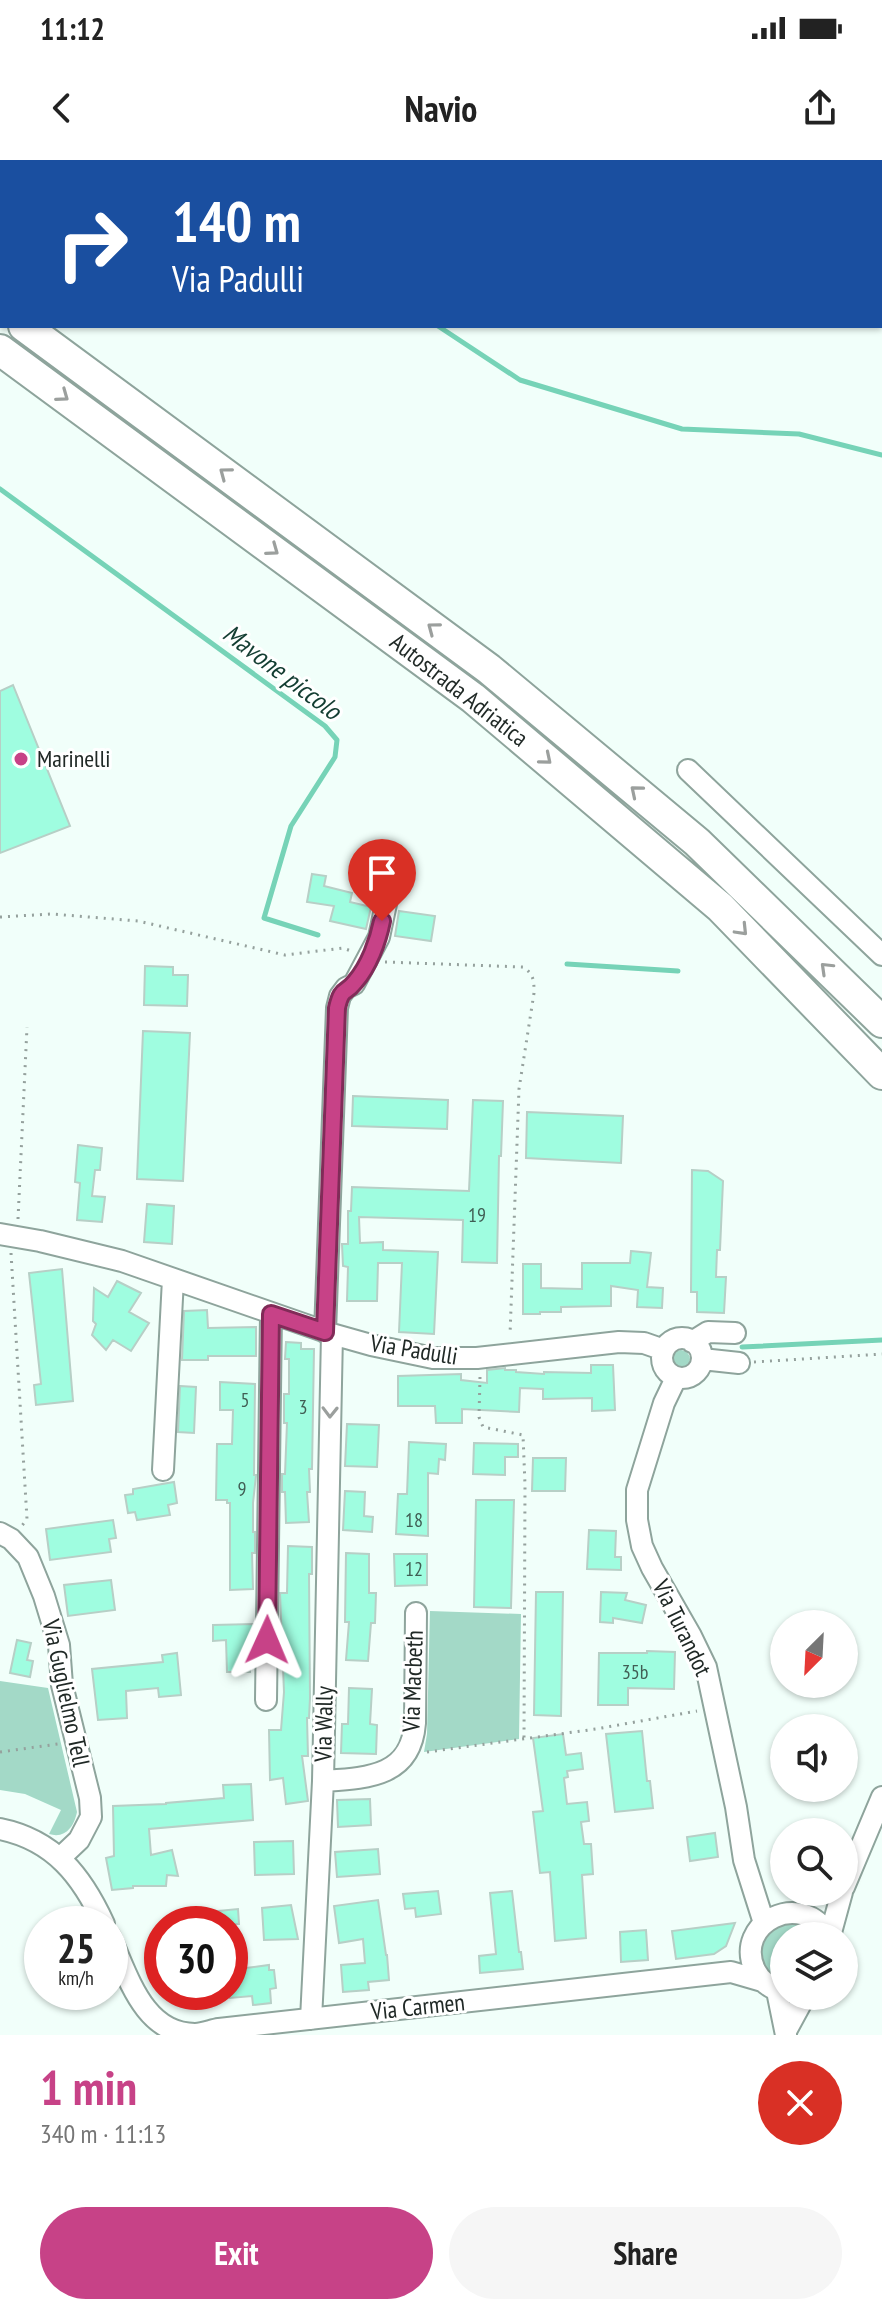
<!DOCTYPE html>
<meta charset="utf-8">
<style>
body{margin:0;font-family:"PT Sans Narrow",sans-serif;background:#f6f6f6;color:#222;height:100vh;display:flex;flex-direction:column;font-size:30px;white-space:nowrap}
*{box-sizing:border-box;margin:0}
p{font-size:26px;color:#767676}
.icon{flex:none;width:44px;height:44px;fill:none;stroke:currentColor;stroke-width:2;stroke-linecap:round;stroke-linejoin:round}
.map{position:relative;height:1875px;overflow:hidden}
.sheet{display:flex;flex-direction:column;background:#fff;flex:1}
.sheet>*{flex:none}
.banner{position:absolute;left:0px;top:0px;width:882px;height:168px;box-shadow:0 2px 6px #0004;background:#1a4fa0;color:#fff;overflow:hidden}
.needle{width:52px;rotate:204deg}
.controls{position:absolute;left:770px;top:1450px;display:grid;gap:16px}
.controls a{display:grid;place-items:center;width:88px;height:88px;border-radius:50%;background:#fff;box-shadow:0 2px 6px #0004;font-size:40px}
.speed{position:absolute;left:24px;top:1746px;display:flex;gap:16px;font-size:40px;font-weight:700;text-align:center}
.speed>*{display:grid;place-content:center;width:104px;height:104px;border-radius:50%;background:#fff;box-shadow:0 2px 6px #0004;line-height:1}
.speed small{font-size:20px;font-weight:400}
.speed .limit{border:12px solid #d22;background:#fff;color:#111}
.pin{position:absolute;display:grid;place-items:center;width:68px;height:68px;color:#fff;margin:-82px -34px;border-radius:50% 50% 50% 0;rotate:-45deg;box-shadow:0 0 8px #0007}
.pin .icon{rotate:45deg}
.me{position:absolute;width:88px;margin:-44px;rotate:1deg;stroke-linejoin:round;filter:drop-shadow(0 0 6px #0008)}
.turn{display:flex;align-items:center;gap:28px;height:168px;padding:0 40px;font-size:36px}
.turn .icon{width:104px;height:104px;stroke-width:2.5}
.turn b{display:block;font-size:56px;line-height:68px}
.round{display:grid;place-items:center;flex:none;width:84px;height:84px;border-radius:42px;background:#f6f6f6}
.summary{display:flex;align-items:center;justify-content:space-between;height:136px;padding:0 40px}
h1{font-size:48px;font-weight:800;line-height:60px;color:#c74287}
.primary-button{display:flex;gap:16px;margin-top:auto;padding:16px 40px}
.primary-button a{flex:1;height:92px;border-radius:48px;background:#c74287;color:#fff;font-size:32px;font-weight:800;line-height:92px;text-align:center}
.primary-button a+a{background:#f6f6f6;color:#222}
.status{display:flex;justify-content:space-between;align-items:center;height:56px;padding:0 40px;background:#fff;direction:ltr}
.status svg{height:22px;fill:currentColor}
header{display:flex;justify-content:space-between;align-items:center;height:104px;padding:0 40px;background:#fff;font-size:36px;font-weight:800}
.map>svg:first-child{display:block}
.green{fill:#a3d9c7}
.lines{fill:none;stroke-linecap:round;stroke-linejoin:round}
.stream{stroke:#76d3b7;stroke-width:5}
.building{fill:#9ffde0;stroke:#b7cfc6;stroke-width:2}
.minor-casing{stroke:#8ea49c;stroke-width:24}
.highway-casing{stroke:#8ea49c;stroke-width:34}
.path{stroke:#95a19d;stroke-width:3;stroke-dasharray:2 6;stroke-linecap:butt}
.minor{stroke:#fff;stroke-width:20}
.highway{stroke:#fff;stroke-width:30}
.oneway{stroke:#9b9f9d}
.route-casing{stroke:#812b58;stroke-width:20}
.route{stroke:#c74287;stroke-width:14}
.poi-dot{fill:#c74287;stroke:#fff;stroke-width:3}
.labels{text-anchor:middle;stroke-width:6;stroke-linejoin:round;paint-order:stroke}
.number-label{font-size:20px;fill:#405e54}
.street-label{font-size:24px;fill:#202926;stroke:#fff}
.poi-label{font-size:24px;fill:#202926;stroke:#fff;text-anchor:start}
.water-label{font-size:26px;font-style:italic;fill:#133d32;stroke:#fff}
</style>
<div class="status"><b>11:12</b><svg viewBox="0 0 49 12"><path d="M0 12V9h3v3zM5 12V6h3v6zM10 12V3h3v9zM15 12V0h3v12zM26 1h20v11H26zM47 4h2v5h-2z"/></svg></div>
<header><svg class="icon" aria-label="back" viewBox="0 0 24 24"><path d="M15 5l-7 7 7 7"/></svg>Navio<svg class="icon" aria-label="share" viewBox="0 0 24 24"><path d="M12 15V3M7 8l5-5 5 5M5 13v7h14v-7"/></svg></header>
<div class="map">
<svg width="882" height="1875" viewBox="0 0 882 1875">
<rect width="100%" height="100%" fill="#f1fffa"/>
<!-- green -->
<path class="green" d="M672 1199a9 9 0 1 1 18 0a9 9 0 1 1-18 0Z
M430 1451 521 1454 519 1579 424 1592 427 1574Z
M0 1521 48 1528 77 1652C74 1667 65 1679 49 1674L61 1650 25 1634 0 1630Z
M796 1758 823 1776H784V1822C763 1813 752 1786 771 1768 778 1762 787 1761 796 1758Z"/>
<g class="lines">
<!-- stream -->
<path class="stream" d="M438 166 520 220 682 269 799 274 882 295
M0 329 325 566 337 580 335 597 291 666 264 758 318 775
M567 804 678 811
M742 1187 882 1180"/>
</g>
<!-- building -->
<path class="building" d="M13 525 70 666 0 693V531Z
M312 714 326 716 324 726 352 733 350 742 371 747 366 769 330 761 334 746 307 742Z
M399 751 435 756 431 781 395 776Z
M145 806 173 807V815H188L187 846 144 845Z
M143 871 190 873 183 1021 137 1019Z
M353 936 448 940 447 969 352 966Z
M473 940 503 941 501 996H499L497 1103 462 1102 463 1060 359 1057 360 1083 383 1082V1090L438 1092 434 1174 399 1172 402 1103H378L377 1141H347L348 1107 343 1106 342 1084H348V1051H351L352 1027 469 1031Z
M527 952 623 956 621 1003 526 998Z
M78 985 102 988 100 1010H95L92 1036 105 1037 102 1062 77 1060 80 1023 75 1022Z
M692 1010 708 1011 723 1021 720 1090H717L716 1117H726L724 1153 697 1152V1132H691Z
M147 1044 174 1046 172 1084 144 1082Z
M631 1091 651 1093 647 1127 663 1128 662 1148 637 1147 638 1130 611 1126V1146L561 1147V1152H540V1154H523V1104H541V1128L582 1129V1103H630Z
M62 1109 73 1241 36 1245 34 1225 41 1224 29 1113Z
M117 1121 141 1133 129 1152 149 1163 131 1191 113 1180 106 1190 92 1175 96 1164 93 1161 94 1128 108 1137Z
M207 1150 208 1168 256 1167V1196H208V1200H182L184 1151Z
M286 1182 301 1183V1189H314L312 1309H309L310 1332H307L309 1362 286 1363 285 1332H282V1314H285L287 1263H284V1234H289V1199H285Z
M591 1205H613L615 1250 592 1251V1238L543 1239V1229L520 1228 519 1252 462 1249V1263H436L435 1246H398V1216L461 1214V1220L487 1223V1210L505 1208V1210H516V1212L544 1214V1212L591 1213Z
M220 1222 255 1224 254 1315H256L253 1343V1372H255V1393H252L253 1429 230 1430V1343H227V1340H216L217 1284H232L233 1250H220Z
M180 1226 196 1227 194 1273 178 1272Z
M347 1264 379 1265 377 1307 345 1306Z
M409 1282 446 1284 445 1300 439 1299 438 1314 428 1313V1376L396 1374 398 1334H407Z
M474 1283 518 1284V1297H505V1315L473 1314Z
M533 1298H566L565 1331H532Z
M174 1322 177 1343 168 1345 170 1355 137 1360 135 1352 128 1353 125 1335 133 1334V1329Z
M345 1331 365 1332 364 1356 373 1357 372 1372 343 1370Z
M476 1340H514L511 1448 474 1447Z
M113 1360 116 1378 109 1379 111 1392 50 1400 46 1369Z
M589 1370 616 1371 615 1397H621V1410L587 1409Z
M288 1386 312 1387V1414H309L310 1538 309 1558H307L308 1596H302L308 1641 286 1644 283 1618 270 1620 269 1570H281L284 1532 280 1433H287Z
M346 1393 369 1394V1433H376L375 1463H371L368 1501 346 1500 349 1462H345Z
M394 1394H427V1425L395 1426Z
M111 1420 115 1450 68 1456 64 1425Z
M536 1432H563L561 1556 534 1555Z
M601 1432 627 1433 625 1440 646 1445 642 1463 613 1458V1463L600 1462Z
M254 1464V1488L249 1489 250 1512H227L226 1480 213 1481V1465Z
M17 1480 31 1483 27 1500 33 1501 30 1517 10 1513Z
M647 1491 675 1492 674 1529 628 1528V1545H598L599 1493H647Z
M177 1493 181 1535 159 1537 158 1528 126 1531 127 1558 98 1560 92 1509 163 1502 162 1495Z
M349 1528 372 1529 370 1564 377 1565 376 1594 341 1593 342 1564H348Z
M642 1571 647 1621H650L653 1648 615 1652 606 1574Z
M563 1574 566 1595 581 1593 583 1609 567 1611 568 1617 564 1618 567 1644 587 1642 589 1661 581 1662 584 1684H591L593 1714 582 1715 586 1778 555 1781 550 1712 540 1713 533 1652 543 1651 533 1578Z
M251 1624 253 1660 149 1669 151 1695 172 1690 178 1716 167 1715 166 1726H133V1728L112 1730 106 1698 114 1696 113 1646 166 1644V1643L224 1638 223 1625Z
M370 1639 371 1665 338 1667 337 1640Z
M715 1673 718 1697 690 1701 687 1677Z
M293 1681 294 1714 255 1715 254 1682Z
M378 1689 380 1714 337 1717 335 1692Z
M438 1731 441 1754 416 1757 415 1748 405 1749 403 1734Z
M512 1731 519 1792H521L523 1809 480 1813 479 1796 496 1794 490 1733Z
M378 1740 386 1795H387L389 1820 368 1822 369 1830 343 1832 341 1805 365 1803 363 1779 339 1783 334 1746Z
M291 1745 298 1779 264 1780 262 1748Z
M238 1749 239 1764H210L208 1752Z
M735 1763 726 1786 714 1794 676 1799 672 1771Z
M646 1770 648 1800 621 1802 620 1772Z
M269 1805V1810H274L276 1828 270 1829 271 1843 253 1845 252 1836 230 1838V1810Z"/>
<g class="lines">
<defs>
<path id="minor" d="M688 610 882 795
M0 1074 40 1081 122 1101 332 1174 371 1185 433 1198H477L619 1182 644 1183 664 1190
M325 1172 337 848 340 836 346 828 354 824 379 777 386 744
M662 1198a20 20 0 1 1 40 0a20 20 0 1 1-40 0Z
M692 1182 708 1172 735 1173
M702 1199 739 1203
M676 1218 664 1243 637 1330V1360L642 1386 652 1408 691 1476 706 1507 736 1647 744 1700 764 1763
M163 1310 173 1119
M0 1373 11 1379 28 1397 44 1436 59 1485 62 1525 90 1638 91 1657 79 1680 60 1698
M266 1540 271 1154
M323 1621C367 1618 411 1617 415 1563L416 1453
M0 1669C54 1680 82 1716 104 1764
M844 1727 882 1637
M830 1776 842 1732
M110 1777C128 1815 143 1874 195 1874 203 1874 212 1870 219 1869L731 1812 762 1821
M777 1831 786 1875
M784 1833C771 1829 761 1822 755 1810 733 1763 802 1728 829 1776
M311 1859 323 1621 332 1174
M786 1871 805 1836"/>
<path id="highway" d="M0 148 2 150
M24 166 489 509 697 682 882 862
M0 190 473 538 720 747 882 914"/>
</defs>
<!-- minor casing -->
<use href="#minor" class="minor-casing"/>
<!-- highway casing -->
<use href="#highway" class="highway-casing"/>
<!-- path -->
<path class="path" d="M0 757 52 754 138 761 285 795 343 788 351 791
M385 802 523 807C534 814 534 821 534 833L519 929 510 1175
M18 1059 27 867
M11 1093 27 1359 21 1367
M754 1202 882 1194
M480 1217 479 1257 483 1267 523 1275 525 1325 524 1578
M0 1592 58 1584
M427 1592 596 1569 697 1551"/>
<!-- minor -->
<use href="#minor" class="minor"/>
<!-- highway -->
<use href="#highway" class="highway"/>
</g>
<!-- one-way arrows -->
<defs><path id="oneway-chevron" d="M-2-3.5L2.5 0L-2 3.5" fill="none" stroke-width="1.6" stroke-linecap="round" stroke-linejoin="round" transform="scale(2)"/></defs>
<g class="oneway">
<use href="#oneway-chevron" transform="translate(63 236) rotate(36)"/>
<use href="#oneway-chevron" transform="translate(225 313) rotate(-143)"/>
<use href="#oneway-chevron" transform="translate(273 390) rotate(36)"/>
<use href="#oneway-chevron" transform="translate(433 468) rotate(-143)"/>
<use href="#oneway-chevron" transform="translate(546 599) rotate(40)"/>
<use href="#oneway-chevron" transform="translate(636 631) rotate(-140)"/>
<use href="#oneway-chevron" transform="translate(742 770) rotate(46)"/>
<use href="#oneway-chevron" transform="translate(826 808) rotate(-136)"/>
<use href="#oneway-chevron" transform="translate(330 1252) rotate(91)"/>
</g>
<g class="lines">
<defs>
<path id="route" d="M267 1480 271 1154 325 1172 337 848C342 826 345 835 355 822 369 806 378 781 382 761"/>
</defs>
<!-- route casing -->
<use href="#route" class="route-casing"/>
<!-- route -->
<use href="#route" class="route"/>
</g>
<!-- markers -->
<circle class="poi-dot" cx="21" cy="599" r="8"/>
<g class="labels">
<!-- number labels -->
<g class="number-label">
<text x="477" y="1062">19</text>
<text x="245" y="1247">5</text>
<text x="303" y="1254">3</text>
<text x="242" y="1336">9</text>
<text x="414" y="1367">18</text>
<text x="414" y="1416">12</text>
<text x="635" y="1519">35b</text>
</g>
<!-- street labels -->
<g class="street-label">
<text transform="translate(459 530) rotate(38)" y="8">Autostrada Adriatica</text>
<text transform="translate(414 1190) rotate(9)" y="8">Via Padulli</text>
<text transform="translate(682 1468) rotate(64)" y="8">Via Turandot</text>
<text transform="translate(413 1521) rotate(-88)" y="8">Via Macbeth</text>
<text transform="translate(66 1533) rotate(78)" y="8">Via Guglielmo Tell</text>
<text transform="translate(324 1564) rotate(-89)" y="8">Via Wally</text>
<text transform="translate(418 1847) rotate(-6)" y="8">Via Carmen</text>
</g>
<!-- poi labels -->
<g class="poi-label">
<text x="37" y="607">Marinelli</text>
</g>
<!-- water labels -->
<g class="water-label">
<text transform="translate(282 512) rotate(37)" y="9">Mavone piccolo</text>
</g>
</g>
</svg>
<div class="controls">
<a><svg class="needle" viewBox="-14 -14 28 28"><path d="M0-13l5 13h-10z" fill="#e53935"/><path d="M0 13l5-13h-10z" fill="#767676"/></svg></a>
<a><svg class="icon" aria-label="sound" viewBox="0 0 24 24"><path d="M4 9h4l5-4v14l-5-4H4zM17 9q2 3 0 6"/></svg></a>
<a><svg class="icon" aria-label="search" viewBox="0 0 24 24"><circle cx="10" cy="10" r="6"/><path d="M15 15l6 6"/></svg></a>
<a><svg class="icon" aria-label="layers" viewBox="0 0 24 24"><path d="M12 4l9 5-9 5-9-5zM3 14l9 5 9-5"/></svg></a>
</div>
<div class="speed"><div>25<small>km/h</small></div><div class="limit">30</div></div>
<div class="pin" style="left:382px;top:761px;background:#d93025"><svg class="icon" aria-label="arrive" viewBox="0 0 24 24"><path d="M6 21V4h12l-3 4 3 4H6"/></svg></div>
<svg class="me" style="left:267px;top:1480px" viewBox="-20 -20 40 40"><path d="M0-17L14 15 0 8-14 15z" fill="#c74287" stroke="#fff" stroke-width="4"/></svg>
<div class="banner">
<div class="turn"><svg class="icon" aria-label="right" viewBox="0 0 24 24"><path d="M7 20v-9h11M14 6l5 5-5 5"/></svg><div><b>140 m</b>Via Padulli</div></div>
</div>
</div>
<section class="sheet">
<div class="summary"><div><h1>1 min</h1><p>340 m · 11:13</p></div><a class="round" style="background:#d93025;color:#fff"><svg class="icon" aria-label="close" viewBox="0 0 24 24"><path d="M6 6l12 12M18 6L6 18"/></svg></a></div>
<div class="primary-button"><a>Exit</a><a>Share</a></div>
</section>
